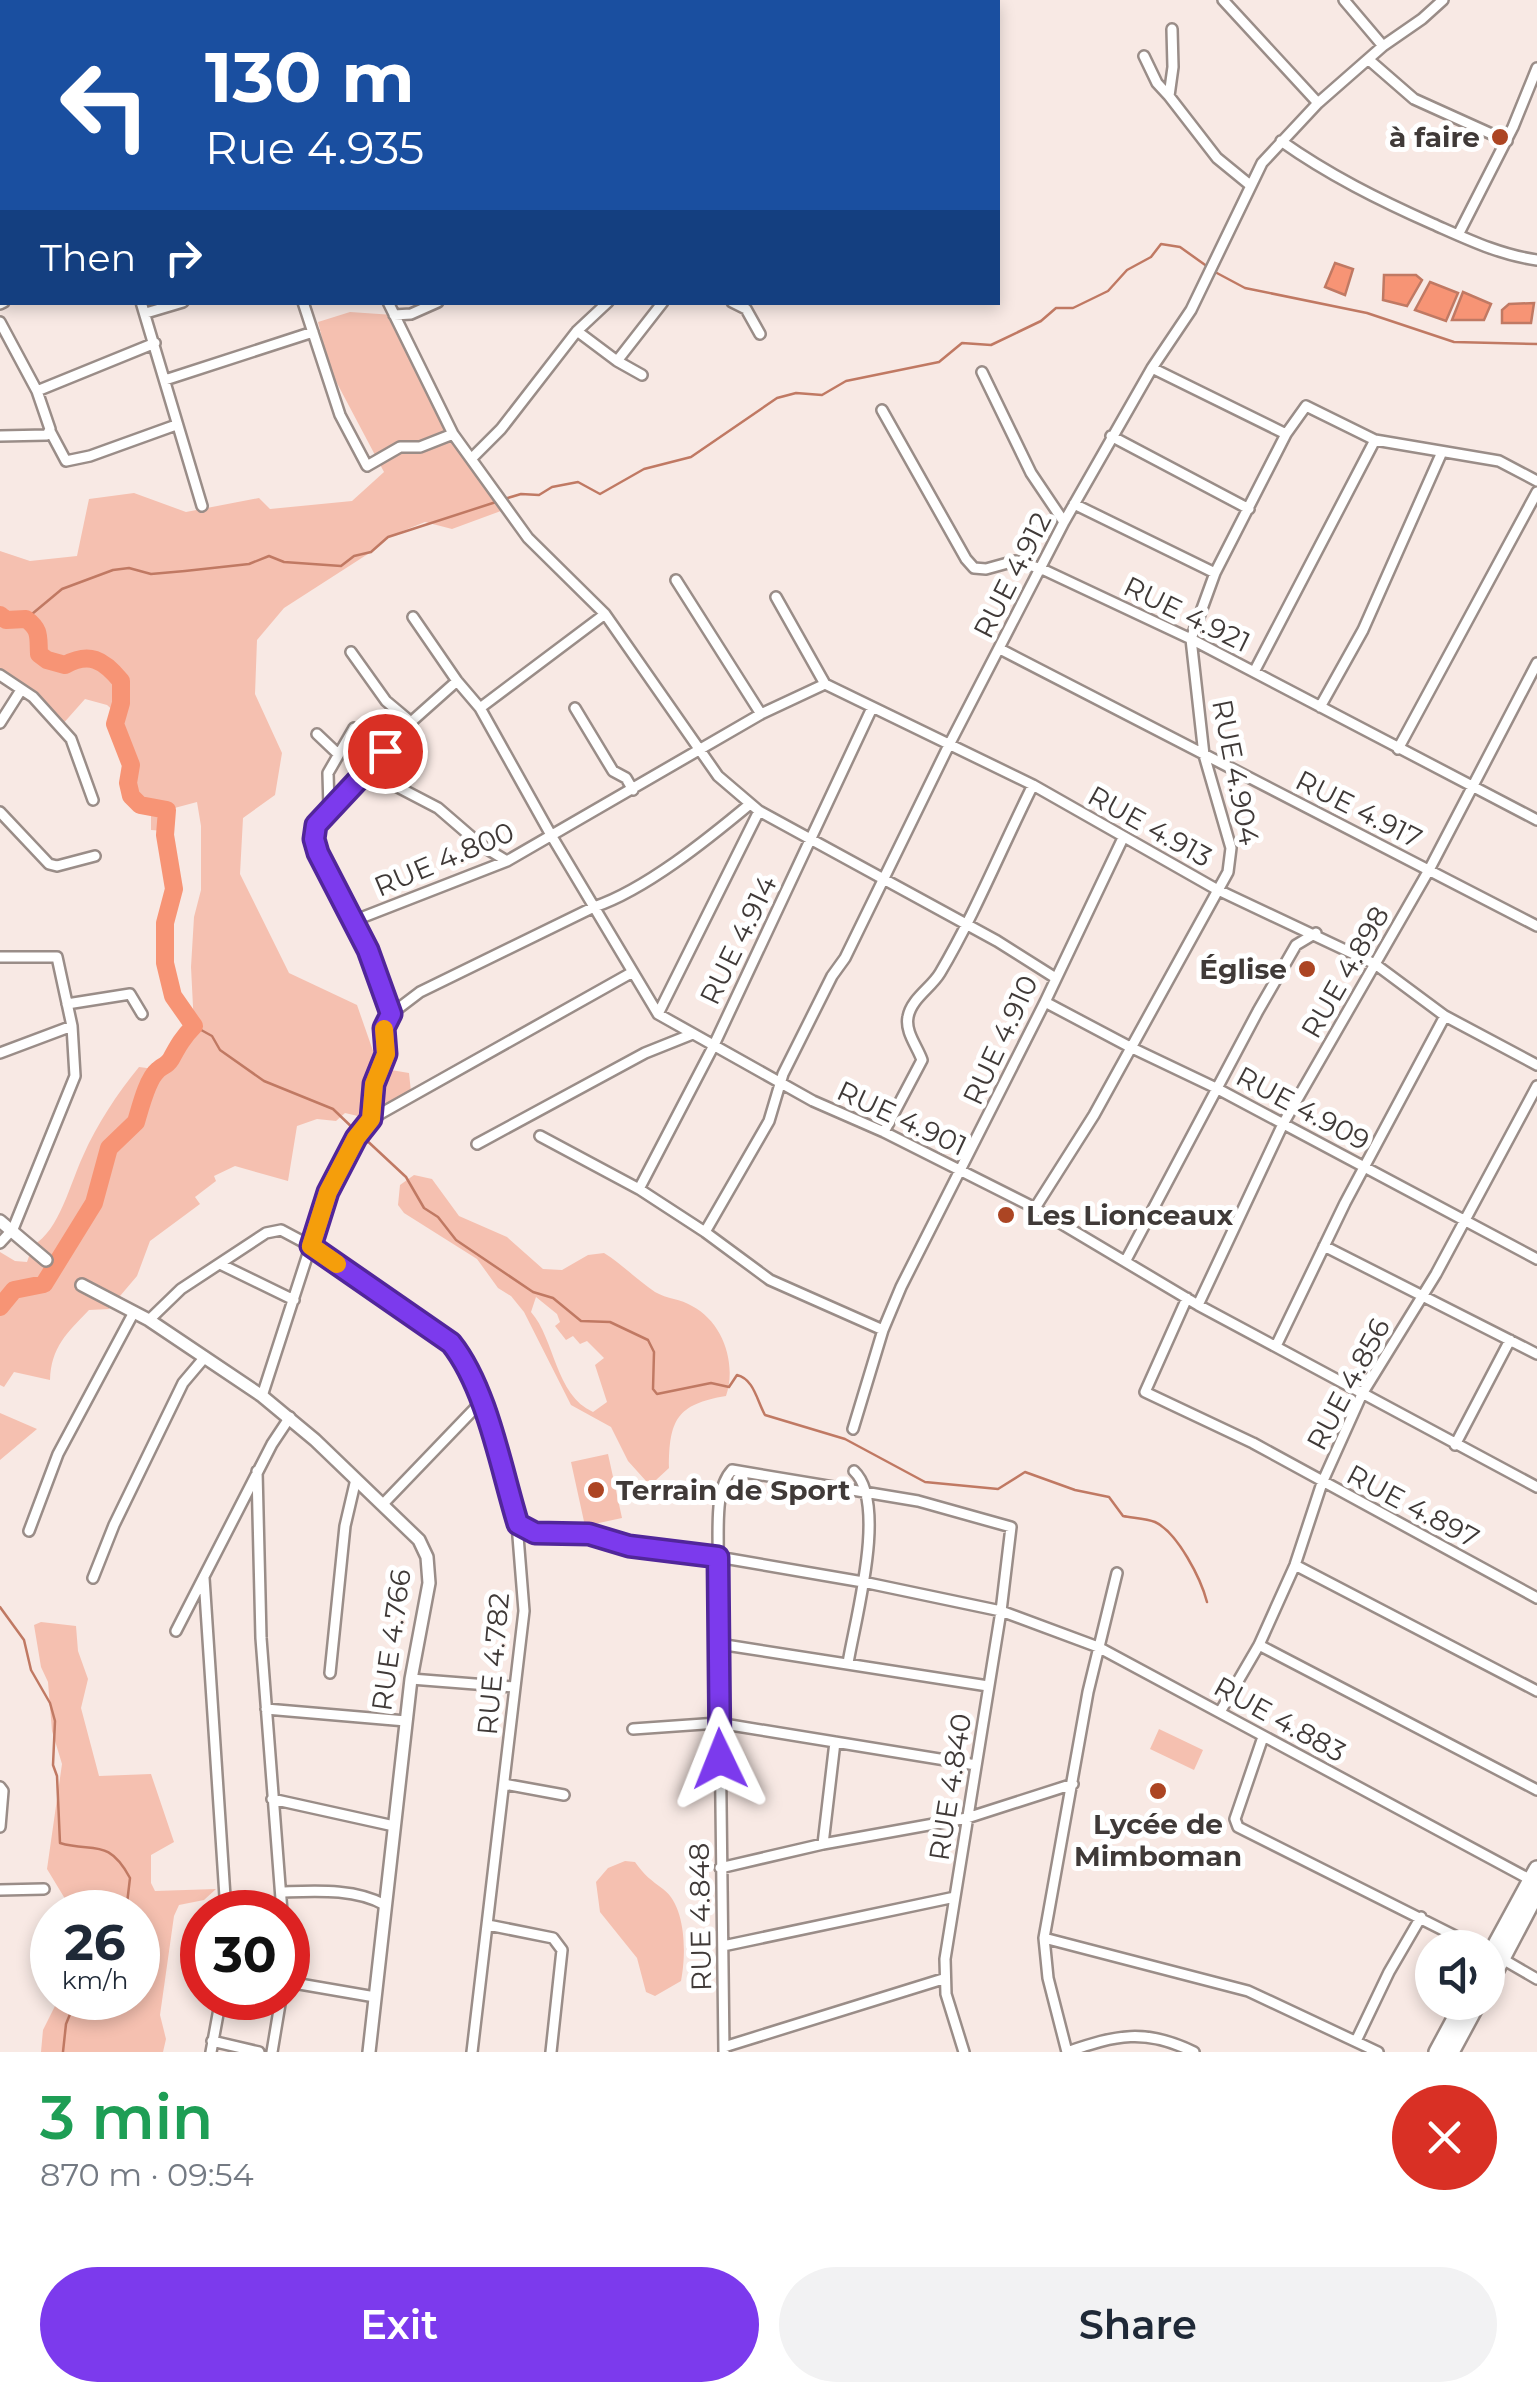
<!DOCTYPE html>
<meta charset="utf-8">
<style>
body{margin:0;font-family:Montserrat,sans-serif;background:#f2f2f3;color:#1f2937;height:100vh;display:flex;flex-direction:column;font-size:38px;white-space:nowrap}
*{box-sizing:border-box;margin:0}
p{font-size:32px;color:#747a83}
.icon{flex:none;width:55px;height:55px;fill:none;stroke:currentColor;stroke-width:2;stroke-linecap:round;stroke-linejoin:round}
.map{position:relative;height:2052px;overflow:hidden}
.sheet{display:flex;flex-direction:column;background:#fff;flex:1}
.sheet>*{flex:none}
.top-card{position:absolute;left:0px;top:0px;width:1000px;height:305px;box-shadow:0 5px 15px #0003;background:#1a4fa0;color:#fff;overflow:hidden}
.buttons{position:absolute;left:1415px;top:1930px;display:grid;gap:20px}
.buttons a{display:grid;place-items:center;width:90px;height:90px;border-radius:50%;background:#fff;box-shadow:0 5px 15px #0003;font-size:50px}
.speed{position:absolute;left:30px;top:1890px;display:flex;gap:20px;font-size:50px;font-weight:700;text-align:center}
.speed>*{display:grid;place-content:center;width:130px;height:130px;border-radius:50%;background:#fff;box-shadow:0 5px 15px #0003;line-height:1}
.speed small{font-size:25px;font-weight:400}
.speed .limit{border:15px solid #d22;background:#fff;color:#111}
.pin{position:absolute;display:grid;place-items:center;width:85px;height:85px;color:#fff;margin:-42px;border:5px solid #fff;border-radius:50%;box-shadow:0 2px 10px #0007}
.me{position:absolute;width:110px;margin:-55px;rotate:358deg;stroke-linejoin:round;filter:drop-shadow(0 0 8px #0008)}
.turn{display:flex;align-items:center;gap:35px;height:210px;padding:0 40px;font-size:45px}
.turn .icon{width:130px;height:130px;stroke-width:2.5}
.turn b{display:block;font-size:70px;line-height:85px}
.then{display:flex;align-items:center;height:95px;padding:0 40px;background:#0003;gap:20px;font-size:38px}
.round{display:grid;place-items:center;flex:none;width:105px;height:105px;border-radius:52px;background:#f2f2f3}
.overview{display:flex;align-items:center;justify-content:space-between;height:170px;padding:0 40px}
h1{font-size:60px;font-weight:600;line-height:75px;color:#1e9e55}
.cta{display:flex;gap:20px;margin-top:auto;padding:20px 40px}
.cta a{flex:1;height:115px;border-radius:60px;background:#7c3aed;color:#fff;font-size:40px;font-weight:600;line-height:115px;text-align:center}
.cta a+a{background:#f2f2f3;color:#1f2937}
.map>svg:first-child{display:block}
.green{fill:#f5c0b0;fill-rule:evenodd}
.water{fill:#f79475;stroke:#c07963;stroke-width:2.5}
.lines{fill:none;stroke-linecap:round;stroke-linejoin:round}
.stream{stroke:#c07963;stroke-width:2.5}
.river{stroke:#f79475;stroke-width:18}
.minor-casing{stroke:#9a8d88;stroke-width:14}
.tertiary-casing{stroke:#9a8d88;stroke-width:16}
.primary-casing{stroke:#9a8d88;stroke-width:20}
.minor{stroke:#fff;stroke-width:9}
.tertiary{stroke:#fff;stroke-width:11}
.primary{stroke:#fff;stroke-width:15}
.route-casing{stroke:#51269a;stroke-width:25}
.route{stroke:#7c3aed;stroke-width:18}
.slow{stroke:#f59e0b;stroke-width:18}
.poi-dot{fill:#ac4523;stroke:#fff;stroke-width:4}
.labels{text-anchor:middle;stroke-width:10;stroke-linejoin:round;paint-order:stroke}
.poi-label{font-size:28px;font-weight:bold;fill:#403a38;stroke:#fff;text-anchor:end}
.street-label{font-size:28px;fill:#403a38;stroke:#fff}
</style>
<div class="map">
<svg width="1537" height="2052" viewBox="0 0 1537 2052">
<rect width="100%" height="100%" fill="#f8e9e4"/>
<!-- green -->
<path class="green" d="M350 312 394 315 478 467 509 508 452 529 425 522 388 537 371 552 284 608 257 640 255 694 282 753 275 795 243 818 240 874 289 973 357 1005 379 1068 409 1073 411 1092 362 1117 345 1113 336 1121 317 1119 297 1126 288 1181 235 1166 214 1176 216 1181 195 1197 200 1204 150 1241 137 1276 109 1309 89 1310C67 1333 51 1347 50 1380L14 1372 4 1387 0 1385V1252L15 1261 27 1262 33 1245C59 1232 71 1181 83 1156 97 1124 117 1094 139 1067 167 1071 163 1066 177 1045 182 1037 188 1032 194 1026L191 967 194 917 201 890V826L197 802 167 810 165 831 151 830V809C142 806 135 805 131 795 127 784 132 773 130 762 125 745 113 732 117 714L107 705 85 699 61 726 33 697 0 675V551L30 561 77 556 89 499 134 493 186 512 259 498 270 509 352 501 384 472 330 370 318 322Z
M414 1175 432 1179 459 1216 507 1237 543 1269 562 1270 588 1255 604 1253C622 1264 637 1280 655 1292 667 1299 681 1299 692 1306 723 1322 737 1364 726 1396 677 1404 669 1420 669 1468L656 1480 646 1481 628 1461 611 1427 571 1405 524 1312 511 1296 498 1288 477 1259 404 1213 398 1205 400 1185ZM536 1297 557 1314 560 1322 555 1326 566 1340 573 1336 580 1344 587 1341 604 1358 595 1365 607 1402 593 1412C555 1395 555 1339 531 1312Z
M0 1413 37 1429 0 1460Z
M608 1454 622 1518 585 1526 571 1462Z
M41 1622 76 1626 78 1651 88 1679 81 1708 99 1776 151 1774 174 1842 151 1855V1883L155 1891 216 1889 204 1900 179 1905 174 1916 160 2015 166 2039 163 2052H41L43 2030 59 1998H138V1912H73L47 1869 62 1764 52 1731 48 1682 41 1667 34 1625Z
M1159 1729 1203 1750 1194 1770 1150 1749Z
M625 1861 635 1862C644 1875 652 1881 663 1889 687 1907 686 1956 681 1981L655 1996 646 1992 637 1958 600 1912 596 1882 608 1868Z"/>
<!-- water -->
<path class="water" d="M1335 263 1353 269 1345 295 1325 287Z
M1384 275H1416L1422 280 1407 306 1383 300Z
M1430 282 1458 293 1446 321 1415 310Z
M1463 292 1491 304 1484 320H1452Z
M1534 303 1531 323H1502V310L1509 304Z"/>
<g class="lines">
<!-- stream -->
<path class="stream" d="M1215 272 1245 288 1367 313 1454 342 1537 344
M504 499 521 494 539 495 552 487 578 482 600 494 644 469 691 457 777 398 796 393 822 395 846 381 939 362 962 343 991 345 1041 321 1056 308H1073L1108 291 1127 270 1151 257 1161 244 1180 247 1208 267
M26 619 62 589 113 570 129 568 151 574 185 571 249 564 269 556 284 562 341 566 354 556 371 552 388 537 496 502
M194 1026 212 1036 220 1050 264 1081 333 1109 356 1131
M362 1136 406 1177 424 1208 438 1217 456 1240 533 1292 553 1298 581 1321 610 1322 648 1340 654 1352 653 1389 657 1394 711 1383 729 1387 737 1375C754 1379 757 1401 765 1415L845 1439 925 1482 998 1489 1025 1472 1075 1490 1109 1497 1123 1516C1132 1518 1146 1518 1155 1522 1178 1533 1201 1579 1207 1602
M0 1607 24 1640 31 1670 50 1703 55 1721 53 1765 57 1776 60 1843C93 1853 108 1837 130 1878L126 1912
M63 2052 66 2024 75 2002 94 1998"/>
<!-- river -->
<path class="river" d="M0 615 6 620 26 619C41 630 38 637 39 654L47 660 65 665C89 652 103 659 121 681V703L115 724 131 765 128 783 131 796 140 805 167 810 165 835 174 889 165 923V963L173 996 194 1026C183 1037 178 1046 171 1059 166 1067 164 1064 158 1070 147 1079 140 1109 136 1122L109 1148 94 1203 44 1284 14 1290 0 1307"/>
<defs>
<path id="minor" d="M23 0 24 2
M182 0 183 2
M246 0 248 2
M525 0 528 2
M660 0 661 2
M741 0V2
M1223 0 1318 103
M1344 0 1383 46
M128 2 132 0
M234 2 236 0
M265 2 268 0
M403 2V0
M542 2 545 0
M1172 29 1173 67 1169 96 1217 158 1250 185
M1144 56 1157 83 1169 96
M1368 59 1414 99 1507 141
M1281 141C1329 175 1379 200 1433 224 1467 239 1500 255 1537 260
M0 147H2
M1458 235 1513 127 1537 68
M141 302 202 506
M303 302 340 415 367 466 400 447H420L453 434
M388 302 453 434 528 538 605 614 718 776 759 811 997 941 1054 977
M732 302 746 309 760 334
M0 304 4 302
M146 313 183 302
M394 315 411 314 438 302
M0 322 37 391 50 429 47 435 0 436
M577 331 617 361 663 302
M617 361 642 375
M1152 368 1286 434 1306 406 1375 440 1499 461 1537 481
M982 372 1031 473 1064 522
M165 380 313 332
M37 391 155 343
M882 410 966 559 974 568 986 569 1015 561 1042 569 1191 639 1537 820
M50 431 66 461 90 456 176 425
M1111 436 1249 509
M472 458 501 429 577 331 608 302
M1074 504 1215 573
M676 580 761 714
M776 597 825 684
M413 617 457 681 480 708 551 835 658 1014 813 1101 884 1132 1035 1208 1198 1305 1537 1487
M1000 649 1537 926
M351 652 386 701 411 722
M1254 672 1375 440
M0 675 33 697 71 739 93 800
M1320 707 1363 630 1442 452
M480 708 605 614
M575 708 613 771 626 778 633 790
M0 723 21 690
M317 734 337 753
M1398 749 1537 492
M367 771 438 808 482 846 507 861
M329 808 328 773 354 728
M0 812 49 864 57 866 95 856
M353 921C338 892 312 859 316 825L411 722 457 681
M0 957H57L72 1026 75 1076 13 1229 0 1243
M1045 1002 1130 1047 1216 1088 1537 1259
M67 1004 130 994 142 1014
M391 1014 420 992 594 907C645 890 708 839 750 804
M658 1014 759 811
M0 1053 72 1026
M371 1119 631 973
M884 1132 922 1060C917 1046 905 1032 908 1017 911 999 931 988 940 973 975 914 1002 847 1033 785
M540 1136 639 1189 705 1232 770 1280 883 1330
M477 1144 645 1053 690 1035
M639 1189 713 1047 872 708
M1035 1208 1094 1115 1228 872 1231 848 1204 755 1191 639 1215 573 1286 434
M705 1232 769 1121 783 1074 832 976 845 958 949 745 1064 522 1152 368 1191 310 1262 163 1318 103 1383 46 1422 19 1443 0
M1324 1246 1537 1354
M1126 1260 1258 1011 1296 945 1316 933
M220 1264 294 1300
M1187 1298 1145 1392 1253 1443 1537 1598
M1198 1305 1283 1124 1429 870 1537 663
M149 1320 181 1289 266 1233 281 1230 311 1246 451 1343 464 1359 481 1402 517 1524 524 1611 472 2052
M1276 1346 1345 1203 1445 1016
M262 1396 328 1192 356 1138 371 1119 374 1084 387 1054 384 1028 391 1014 368 950 353 921 507 861 761 714 825 684 1033 785 1216 889 1375 964 1445 1016 1537 1065
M853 1429 883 1330 901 1287 1045 1002 1123 838
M1455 1445 1510 1340
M257 1471 261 1638 282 1912
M383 1504 481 1402
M517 1524 535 1533 589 1534 629 1546 718 1557 863 1582 1001 1611 1098 1647 1531 1880
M29 1531 58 1454 134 1312
M1295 1565 1537 1691
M1117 1573 1088 1692 1044 1938 1048 1978 1067 2052C1116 2035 1145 2028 1194 2052
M93 1578 114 1525 183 1383 205 1357
M204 1578 226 1912
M176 1631 272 1444 290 1417
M719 1644 988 1686
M1259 1645 1537 1790
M848 1663C855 1620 888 1503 854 1471
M330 1673 345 1526 356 1479
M411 1679 514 1687
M266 1709 406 1721
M1220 1712 1259 1645 1295 1565 1322 1483 1362 1394 1436 1274 1537 1086
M633 1729 718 1723 976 1765
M1263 1737 1235 1819 1238 1827 1479 1948
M504 1784 564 1795
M0 1787 3 1791 0 1827
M272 1799 394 1826
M823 1844 835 1742
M720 1868 823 1844 967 1818 1073 1784
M0 1890 44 1889
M281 1892C315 1891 355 1888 385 1905
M488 1925 553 1938 562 1950 551 2052
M1044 1938 1248 1991 1378 2052
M723 1946 955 1897
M1499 1957 1537 1979
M288 1982 375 1997
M212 2041 259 2052
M1356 2041 1389 1972 1421 1917
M724 2047 943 1979
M211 2052 221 1998
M272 2052 281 1998
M724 2052 718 1557C719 1532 714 1489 732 1470L918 1501 1011 1527 1001 1611 945 1959 946 1994 964 2052"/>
<path id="tertiary" d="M0 1221 46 1260
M82 1285 149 1320 262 1396 315 1440 419 1540 427 1557 429 1583 411 1679 369 2052"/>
<path id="primary" d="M1488 1959 1537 1869
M1488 1985 1537 1892
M1437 2052 1464 2002
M1451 2052 1478 2002"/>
</defs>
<!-- minor casing -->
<use href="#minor" class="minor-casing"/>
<!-- tertiary casing -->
<use href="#tertiary" class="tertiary-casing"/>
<!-- primary casing -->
<use href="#primary" class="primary-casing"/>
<!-- minor -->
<use href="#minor" class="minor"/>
<!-- tertiary -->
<use href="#tertiary" class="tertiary"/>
<!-- primary -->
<use href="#primary" class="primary"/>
</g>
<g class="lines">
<defs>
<path id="route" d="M385 751 316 825 314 839 318 853 368 950 391 1014 384 1028 386 1054 374 1084 371 1119 356 1138 328 1192 311 1246 451 1343C487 1388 501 1469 518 1524L535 1533 589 1534 629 1546 718 1557 720 1759"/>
</defs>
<!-- route casing -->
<use href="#route" class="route-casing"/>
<!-- route -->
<use href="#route" class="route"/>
<!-- slow -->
<path class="slow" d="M337 1264 311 1246 328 1192 356 1138 371 1119 374 1084 386 1054 384 1029"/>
</g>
<!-- markers -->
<g class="poi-dot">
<circle cx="1500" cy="137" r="10"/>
<circle cx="1307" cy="969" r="10"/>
<circle cx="1006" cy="1215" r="10"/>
<circle cx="596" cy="1490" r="10"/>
<circle cx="1158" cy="1791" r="10"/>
</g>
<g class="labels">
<!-- poi labels -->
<g class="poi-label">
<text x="1480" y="147">à faire</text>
<text x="1287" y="979">Église</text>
<text x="1026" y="1225" text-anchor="start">Les Lionceaux</text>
<text x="616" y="1500" text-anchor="start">Terrain de Sport</text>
<text x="1158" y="1834" text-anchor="middle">Lycée de<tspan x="1158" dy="32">Mimboman</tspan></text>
</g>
<!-- street labels -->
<g class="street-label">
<text transform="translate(1012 575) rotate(-63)" y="10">RUE 4.912</text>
<text transform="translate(1187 614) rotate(26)" y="10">RUE 4.921</text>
<text transform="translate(1236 772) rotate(79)" y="10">RUE 4.904</text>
<text transform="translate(1359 809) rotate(27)" y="10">RUE 4.917</text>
<text transform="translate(1150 826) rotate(29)" y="10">RUE 4.913</text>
<text transform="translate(444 859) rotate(-23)" y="10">RUE 4.800</text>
<text transform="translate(738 940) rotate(-64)" y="10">RUE 4.914</text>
<text transform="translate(1345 972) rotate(-60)" y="10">RUE 4.898</text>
<text transform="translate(1000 1040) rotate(-65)" y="10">RUE 4.910</text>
<text transform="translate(1303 1108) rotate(28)" y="10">RUE 4.909</text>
<text transform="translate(902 1118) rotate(25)" y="10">RUE 4.901</text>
<text transform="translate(1348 1384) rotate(-62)" y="10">RUE 4.856</text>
<text transform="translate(1413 1506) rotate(28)" y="10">RUE 4.897</text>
<text transform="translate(391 1640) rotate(-82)" y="10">RUE 4.766</text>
<text transform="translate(493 1664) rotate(-85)" y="10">RUE 4.782</text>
<text transform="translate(1280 1719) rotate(29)" y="10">RUE 4.883</text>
<text transform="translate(950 1787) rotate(-81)" y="10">RUE 4.840</text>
<text transform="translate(700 1917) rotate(-91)" y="10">RUE 4.848</text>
</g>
</g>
</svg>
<div class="buttons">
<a><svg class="icon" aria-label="sound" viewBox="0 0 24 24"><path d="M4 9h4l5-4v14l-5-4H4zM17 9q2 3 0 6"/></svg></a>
</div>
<div class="speed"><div>26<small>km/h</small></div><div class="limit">30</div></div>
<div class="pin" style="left:385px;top:751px;background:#d93025"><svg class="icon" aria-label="arrive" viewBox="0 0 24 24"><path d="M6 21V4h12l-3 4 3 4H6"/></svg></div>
<svg class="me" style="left:720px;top:1759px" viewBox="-20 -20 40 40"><path d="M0-17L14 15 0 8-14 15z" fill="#7c3aed" stroke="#fff" stroke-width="4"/></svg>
<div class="top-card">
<div class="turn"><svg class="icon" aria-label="left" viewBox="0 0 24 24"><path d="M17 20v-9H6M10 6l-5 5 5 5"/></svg><div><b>130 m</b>Rue 4.935</div></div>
<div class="then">Then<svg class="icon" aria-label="right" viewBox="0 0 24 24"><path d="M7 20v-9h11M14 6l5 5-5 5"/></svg></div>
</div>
</div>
<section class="sheet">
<div class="overview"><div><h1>3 min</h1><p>870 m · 09:54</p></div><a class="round" style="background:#d93025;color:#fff"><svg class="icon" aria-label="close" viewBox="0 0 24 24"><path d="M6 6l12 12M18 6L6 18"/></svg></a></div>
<div class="cta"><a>Exit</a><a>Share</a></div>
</section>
